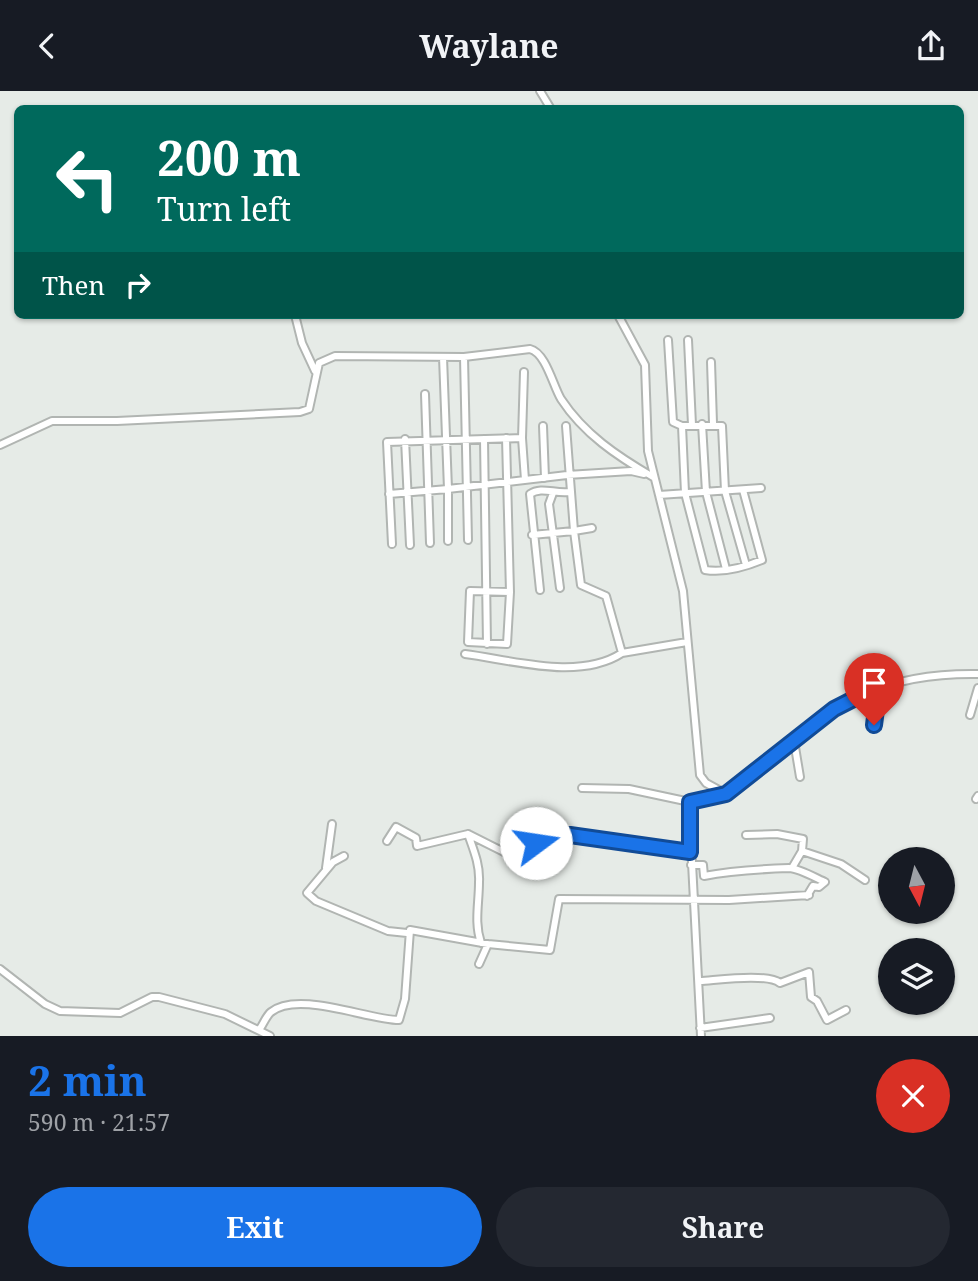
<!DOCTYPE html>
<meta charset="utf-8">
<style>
body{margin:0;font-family:"Noto Serif",serif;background:#242831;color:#f1f3f6;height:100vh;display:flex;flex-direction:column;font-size:26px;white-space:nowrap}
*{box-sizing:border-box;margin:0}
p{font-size:23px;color:#9ea1a6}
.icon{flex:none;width:38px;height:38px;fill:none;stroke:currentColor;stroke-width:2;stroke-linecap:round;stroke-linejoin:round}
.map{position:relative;height:945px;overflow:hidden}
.side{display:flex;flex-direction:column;background:#171b24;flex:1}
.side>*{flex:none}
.banner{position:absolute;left:14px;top:14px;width:950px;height:214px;border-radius:10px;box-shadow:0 2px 5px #0004;background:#00695c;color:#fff;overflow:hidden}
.needle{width:46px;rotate:173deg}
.controls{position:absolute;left:878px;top:756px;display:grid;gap:14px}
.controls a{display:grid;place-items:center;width:77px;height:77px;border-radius:50%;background:#171b24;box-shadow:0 2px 5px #0004;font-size:35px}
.pin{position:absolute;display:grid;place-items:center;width:60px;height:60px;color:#fff;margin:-72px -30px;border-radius:50% 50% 50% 0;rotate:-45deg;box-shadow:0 0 7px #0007}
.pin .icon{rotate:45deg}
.me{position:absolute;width:77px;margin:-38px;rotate:76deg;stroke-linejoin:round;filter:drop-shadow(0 0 5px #0008)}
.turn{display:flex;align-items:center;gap:24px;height:147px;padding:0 28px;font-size:32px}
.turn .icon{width:91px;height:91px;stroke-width:2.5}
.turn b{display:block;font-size:49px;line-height:60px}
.then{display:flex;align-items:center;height:66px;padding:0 28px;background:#0003;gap:14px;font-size:26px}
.round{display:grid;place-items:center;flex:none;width:74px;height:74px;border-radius:37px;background:#242831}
.head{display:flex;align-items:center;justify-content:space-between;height:119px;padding:0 28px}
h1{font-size:42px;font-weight:700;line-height:52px;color:#1a73e8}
.cta{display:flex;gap:14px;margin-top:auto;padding:14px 28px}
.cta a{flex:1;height:80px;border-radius:42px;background:#1a73e8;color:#fff;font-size:28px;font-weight:700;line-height:80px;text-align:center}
.cta a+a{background:#242831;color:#f1f3f6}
header{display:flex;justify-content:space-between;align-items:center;height:91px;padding:0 28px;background:#171b24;font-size:32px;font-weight:700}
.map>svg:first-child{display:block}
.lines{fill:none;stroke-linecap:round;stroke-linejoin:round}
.street-casing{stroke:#b1b5b2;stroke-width:10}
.street{stroke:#fff;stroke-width:6}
.route-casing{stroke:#114b97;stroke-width:18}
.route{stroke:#1a73e8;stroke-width:12}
</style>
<header><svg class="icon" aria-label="back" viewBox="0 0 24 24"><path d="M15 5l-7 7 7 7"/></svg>Waylane<svg class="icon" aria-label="share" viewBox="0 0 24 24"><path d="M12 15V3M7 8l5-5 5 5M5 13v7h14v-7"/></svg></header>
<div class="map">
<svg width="978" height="945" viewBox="0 0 978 945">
<rect width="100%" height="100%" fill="#e6ebe7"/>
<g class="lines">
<defs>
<path id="street" d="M540 0 551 18
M295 224 302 252 315 280
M618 224 645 274 648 360 683 500 700 684 706 692 726 703C822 637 847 581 978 583
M668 249 673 331 682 335
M688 249 692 334
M443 266 448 398 567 384 631 380 644 383
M464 266 468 449
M711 271 713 332
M524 281 522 347 525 389
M425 303 430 452
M702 333 706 401 726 478
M543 335 545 387
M566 335 574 440 592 437
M506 347 510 501 507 553 468 551 470 500 510 501
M405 348 410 454
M484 348 487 553
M0 354 52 330H117L300 321 309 318 319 272 335 265 464 266 530 258C546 262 553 295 561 308 584 343 617 365 653 386
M743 399 762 469C745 476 723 482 705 479L685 402 682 335H722L725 400 746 474
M553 402 549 413 560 497
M389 403 448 398V450
M659 404 761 397
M392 453 387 351 522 347
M540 499 530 403C541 395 555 403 569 401
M622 562 687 551
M465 563C512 569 579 590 622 562L606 505 581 494 574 440 532 444
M970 624 978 597
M875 634 879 595
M794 650 800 686
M582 697 629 698 690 711
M976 708 978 705
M468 743 510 764 526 761 545 748 570 744 690 761
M746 744 777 743 803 748 802 760
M387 750 396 736 416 747 417 755 468 743C474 760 480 774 479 791 479 813 474 831 481 852
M344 765 333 771 307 802 316 810 388 840 407 842
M691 774H703L704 785C730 780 763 778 789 777 798 777 816 787 825 791L819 796 813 795 807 805
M326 777 332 733
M792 777 802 760 841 773 865 789
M479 873 488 853
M0 878 45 913 60 920 120 922 152 906H159L225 923 270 945
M700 890C718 889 767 882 780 892L809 881 811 906 817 910 827 929 846 919
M700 937 770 927
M259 939C263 934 266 925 271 921 298 899 368 929 399 929L405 908 410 839 488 853 550 859 559 808 729 809 809 804
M701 945 689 714 692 710 724 703"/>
</defs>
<!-- street casing -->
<use href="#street" class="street-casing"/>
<!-- street -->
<use href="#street" class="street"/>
</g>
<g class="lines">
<defs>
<path id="route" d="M536 752 570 744 690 761V711L726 703 834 618 879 595 874 634"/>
</defs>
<!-- route casing -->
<use href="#route" class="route-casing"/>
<!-- route -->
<use href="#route" class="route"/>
</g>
</svg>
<div class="controls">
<a><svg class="needle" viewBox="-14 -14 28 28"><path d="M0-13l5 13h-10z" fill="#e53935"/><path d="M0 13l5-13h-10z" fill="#9ea1a6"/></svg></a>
<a><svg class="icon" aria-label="layers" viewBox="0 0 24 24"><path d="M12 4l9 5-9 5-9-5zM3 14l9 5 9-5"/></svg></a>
</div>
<div class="pin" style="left:874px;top:634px;background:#d93025"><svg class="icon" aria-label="arrive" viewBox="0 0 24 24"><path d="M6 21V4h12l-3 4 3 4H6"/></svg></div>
<svg class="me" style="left:536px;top:752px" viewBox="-20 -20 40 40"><circle r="19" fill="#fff"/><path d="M0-13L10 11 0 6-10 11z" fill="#1a73e8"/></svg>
<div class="banner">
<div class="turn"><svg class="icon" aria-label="left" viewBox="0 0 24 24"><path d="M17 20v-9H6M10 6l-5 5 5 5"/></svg><div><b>200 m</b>Turn left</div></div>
<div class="then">Then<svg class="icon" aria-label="right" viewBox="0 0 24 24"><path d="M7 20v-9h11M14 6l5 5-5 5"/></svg></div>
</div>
</div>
<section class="side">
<div class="head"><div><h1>2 min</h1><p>590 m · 21:57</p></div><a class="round" style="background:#d93025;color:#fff"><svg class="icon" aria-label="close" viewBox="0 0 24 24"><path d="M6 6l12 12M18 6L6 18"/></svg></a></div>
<div class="cta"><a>Exit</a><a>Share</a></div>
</section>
